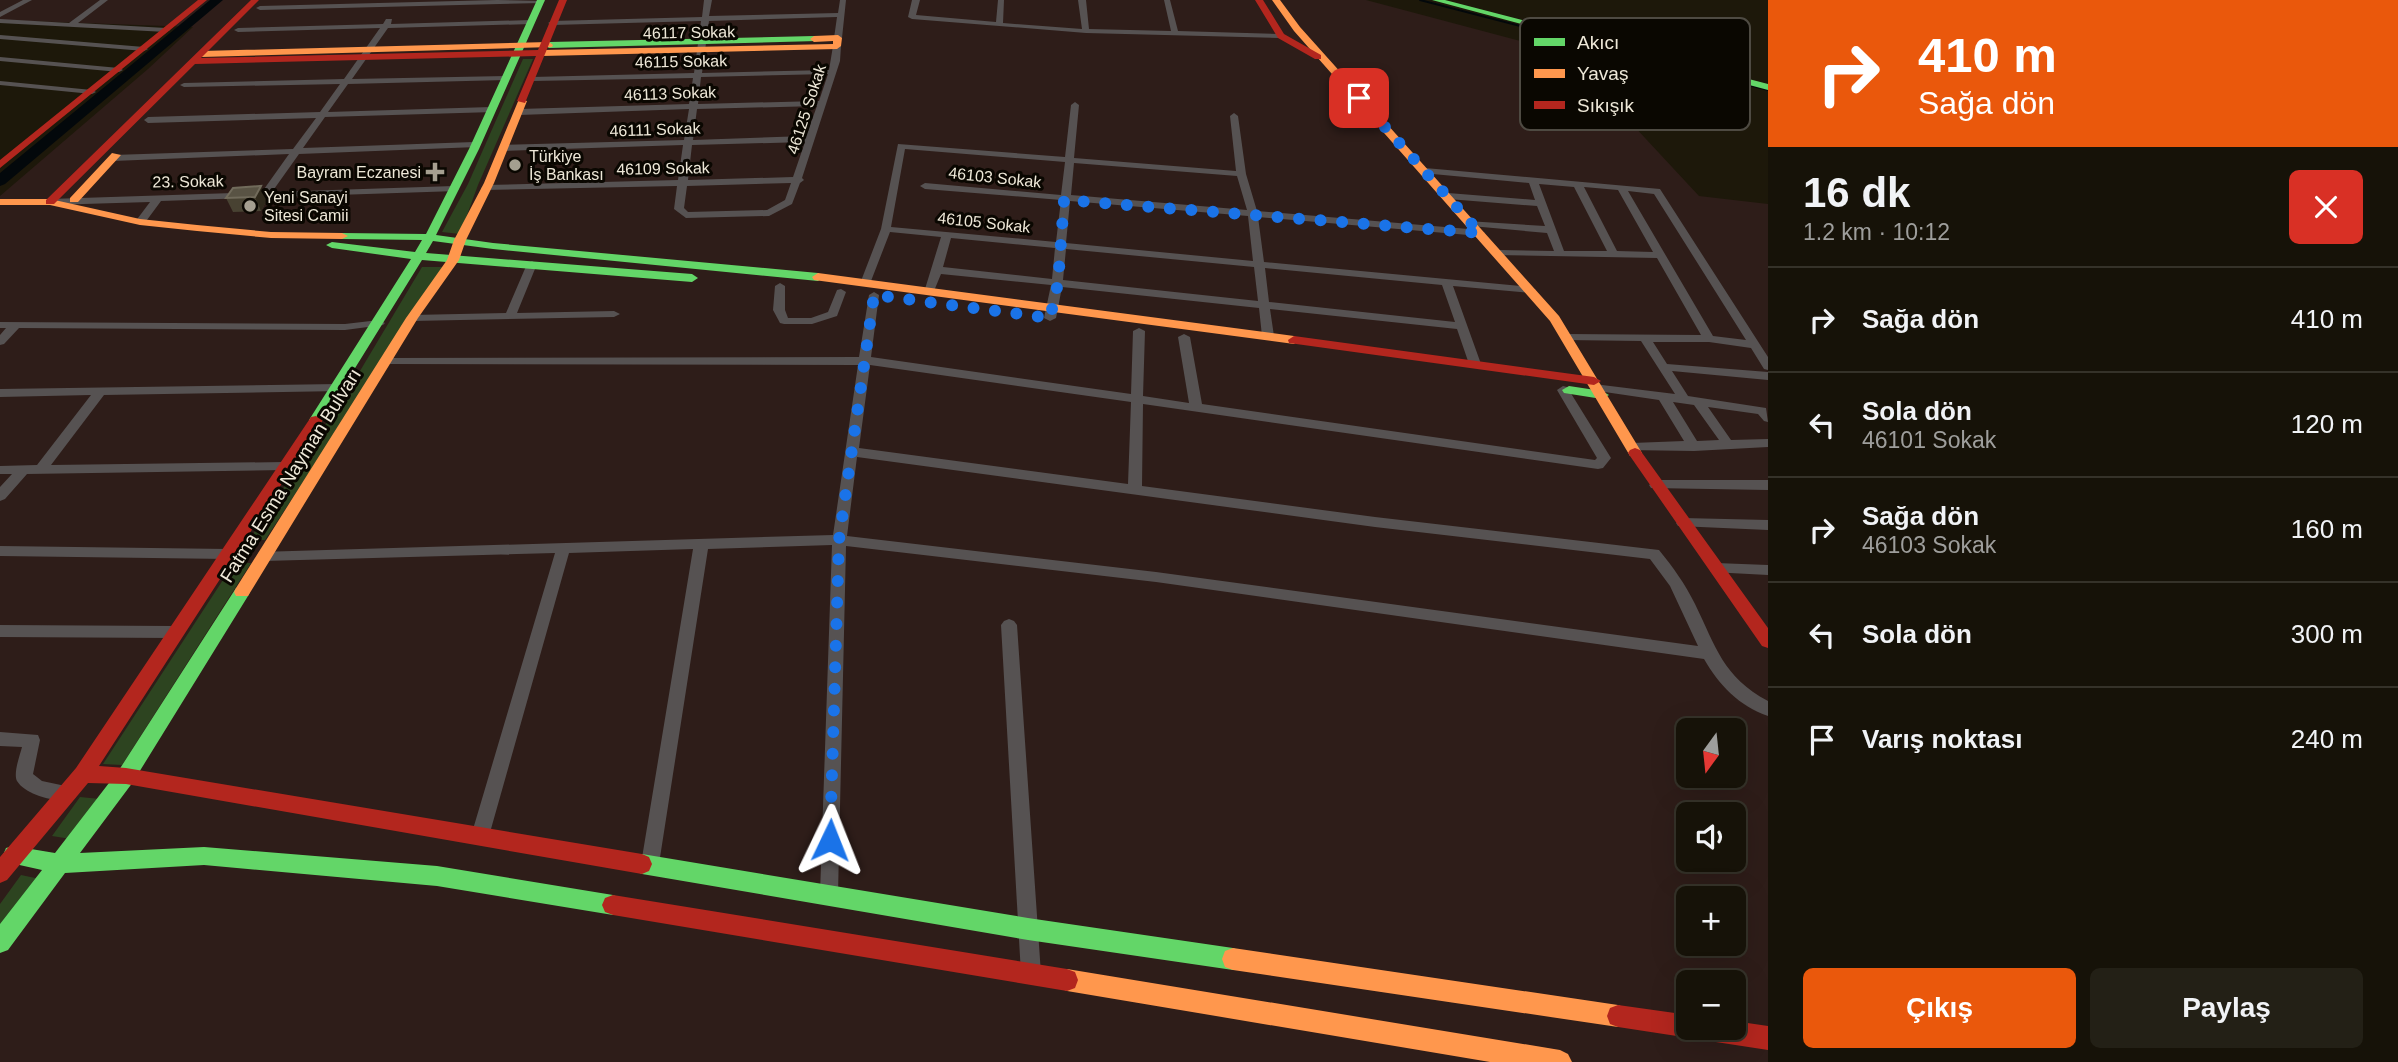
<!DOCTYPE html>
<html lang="tr">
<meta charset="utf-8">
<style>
body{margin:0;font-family:Arial,sans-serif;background:#232016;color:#f1f3f6;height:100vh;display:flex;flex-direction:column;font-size:26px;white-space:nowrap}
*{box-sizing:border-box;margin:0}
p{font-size:23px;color:#9e9e9c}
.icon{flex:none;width:38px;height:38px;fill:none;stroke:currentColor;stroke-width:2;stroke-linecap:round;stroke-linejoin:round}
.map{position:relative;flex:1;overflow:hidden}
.details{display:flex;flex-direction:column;background:#161208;width:630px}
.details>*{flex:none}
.top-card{background:#ea580c;color:#fff;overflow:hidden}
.needle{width:46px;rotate:195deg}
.controls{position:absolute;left:1676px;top:718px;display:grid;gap:14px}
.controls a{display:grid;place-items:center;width:70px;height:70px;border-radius:10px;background:#161208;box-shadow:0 7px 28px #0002,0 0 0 2px #353229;font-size:35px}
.pin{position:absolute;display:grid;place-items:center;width:60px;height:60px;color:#fff;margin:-30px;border-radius:14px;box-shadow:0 4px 10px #0006}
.me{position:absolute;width:77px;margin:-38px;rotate:2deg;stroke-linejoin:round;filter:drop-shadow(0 0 5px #0008)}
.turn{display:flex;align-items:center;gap:24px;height:147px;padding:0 35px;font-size:32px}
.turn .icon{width:91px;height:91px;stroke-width:2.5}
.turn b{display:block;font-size:49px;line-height:60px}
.round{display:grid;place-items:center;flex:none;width:74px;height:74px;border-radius:10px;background:#232016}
.summary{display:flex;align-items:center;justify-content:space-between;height:119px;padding:0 35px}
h1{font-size:42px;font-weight:600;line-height:52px}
.button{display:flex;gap:14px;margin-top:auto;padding:14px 35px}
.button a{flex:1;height:80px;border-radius:10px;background:#ea580c;color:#fff;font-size:28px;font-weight:600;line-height:80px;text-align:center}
.button a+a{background:#232016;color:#f1f3f6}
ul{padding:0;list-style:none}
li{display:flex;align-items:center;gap:21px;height:105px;padding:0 35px;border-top:2px solid #353229}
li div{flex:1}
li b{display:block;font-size:26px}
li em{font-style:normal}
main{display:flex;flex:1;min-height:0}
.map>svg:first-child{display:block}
.industrial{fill:#2e1d19;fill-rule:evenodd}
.green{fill:#2d4420}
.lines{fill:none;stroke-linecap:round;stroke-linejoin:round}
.stream{stroke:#03080b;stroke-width:2}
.river{fill:#03080b;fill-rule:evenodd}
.street{fill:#565252;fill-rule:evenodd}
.fast{fill:#63d668;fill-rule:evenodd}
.slow{fill:#ff974d;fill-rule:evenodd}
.jam{fill:#b3261e;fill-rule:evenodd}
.wall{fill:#484232}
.shaded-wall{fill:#2f291b}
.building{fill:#595344;stroke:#716b5b;stroke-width:2}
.route{stroke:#1a73e8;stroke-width:12;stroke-dasharray:0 21.6}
.poi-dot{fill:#a59f90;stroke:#0a0701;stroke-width:2.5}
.labels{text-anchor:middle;stroke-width:6;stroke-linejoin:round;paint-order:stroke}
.far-street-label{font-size:16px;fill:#eee8d8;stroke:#0a0701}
.far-poi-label{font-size:16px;fill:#eee8d8;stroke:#0a0701;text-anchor:start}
.street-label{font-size:19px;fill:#eee8d8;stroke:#0a0701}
.key{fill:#0a0701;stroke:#4e4a42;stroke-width:2}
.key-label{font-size:19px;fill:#eee8d8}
</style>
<main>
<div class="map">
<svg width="1768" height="1062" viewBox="0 0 1768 1062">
<rect width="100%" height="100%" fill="#1d180a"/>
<!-- industrial -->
<path class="industrial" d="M0 0H1366L1566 53 1699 196 1768 204V1062H0V196L148 69 193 27 0 20ZM1689 730H1734V775H1689ZM1689 814H1734V859H1689ZM1689 898H1734V943H1689ZM1689 982H1734V1027H1689Z"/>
<!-- green -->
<path class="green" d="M523 59H533L478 185 460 234 442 232 468 184Z
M422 267H444L265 540H249L354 381Z
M234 563H251L122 765 103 764Z
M80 797 100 799 71 839 52 836Z
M21 875 40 879 0 929V904Z"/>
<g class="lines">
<!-- stream -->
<path class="stream" d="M1420 0 1768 90"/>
<!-- river -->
<path class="river" d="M210 0H223L5 184 0 186V173Z"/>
<!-- street -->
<path class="street" d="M23 0H32L0 17V12Z
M100 0H108L78 23 166 28 170 30 166 32 0 23V19L69 23Z
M497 0 545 1 541 3 260 10 256 8 260 6Z
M704 0H712L709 16 838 13 840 0H846L842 38 838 40 834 38 837 17 709 21 702 73 829 70 833 46 837 44 841 46 840 61 802 178 804 180 800 183 792 204 769 216 686 218 674 209 677 186 483 190 481 188 486 185 678 180 683 145 503 151 499 148 503 145 684 140 689 109 519 115 515 112 519 109 689 104 693 78 532 81 528 79 532 77 694 73 701 21 552 25 548 23 552 21 702 17ZM828 74 819 101 698 104 701 77ZM817 106 806 136 693 140 697 109ZM805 142 793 177 688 180 692 145ZM791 183 785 200 767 210 688 212 684 208 687 186Z
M912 0H920L916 15 996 22 998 0H1004L1003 23 1082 29 1078 0H1086L1089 29 1171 31 1164 0H1170L1178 31 1279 34 1283 36 1279 38 1086 33 912 19 908 17Z
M386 19H392L391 24 531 20 535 22 531 24 388 28 352 79 506 76 510 78 506 80 348 84 328 112 491 107 494 108V112L325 117 303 148 474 142 477 143V147L299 154 272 192 454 186 459 189 457 191 161 201 144 224 140 225 135 222 150 202 50 205 45 202 50 199 262 192 289 154 113 161 108 158 113 155 293 149 316 118 148 123 144 120 148 117 320 112 340 84 184 87 180 85 184 83 344 79 380 28 238 32 234 30 238 28 383 24Z
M0 35 144 47 148 49 144 51 0 39Z
M0 57 119 68 123 70 119 72 0 61Z
M0 81 92 90 96 92 92 94 0 85Z
M1075 102 1079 105 1074 158 1236 171 1230 116 1234 113 1238 116 1246 174 1257 211 1480 230 1485 233 1480 236 1258 217 1264 262 1531 287 1536 290 1531 293 1453 286 1481 364 1475 368 1469 364 1457 329 1270 309 1274 336 1268 339 1262 336 1259 308 1062 287 1056 318 1050 321 1044 318 1051 285 941 274 934 291H926L925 289 941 237 890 232 871 281 870 283H862L861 281 881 229 898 144 1065 157 1071 105ZM905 149 1065 162 1061 195 925 183 920 186 925 189 1061 200 1056 242 891 227ZM1074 163 1237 176 1247 210 1071 195ZM1070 201 1248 216 1253 261 1066 243ZM951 238 1055 248 1052 279 943 267ZM1066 249 1254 267 1258 301 1063 280ZM1265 268 1442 285 1455 322 1269 302Z
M1425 168 1660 189 1768 357V370L1764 369 1751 348 1709 342H1653L1667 364 1768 372V380L1672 371 1688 396 1766 408 1768 422 1764 421 1758 414 1708 407 1731 440 1768 439V447L1694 451 1627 450 1626 447 1627 444 1632 443 1684 441 1659 400 1598 391 1594 390 1592 387 1594 384 1675 394 1641 341 1566 340 1560 337 1566 334 1701 335 1657 258 1494 255V251L1498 250 1554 251 1547 233 1471 226 1467 225V221L1545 226 1537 206 1448 199 1443 196 1448 193 1535 200 1529 183 1422 173V169ZM1539 184 1574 187 1607 251H1564ZM1584 187 1618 190 1653 252 1617 251ZM1628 191 1654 194 1746 340 1713 336ZM1673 402 1694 405 1719 440 1697 441Z
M532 261 537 264 517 313 614 311 620 314 614 317 412 321 406 318 412 315 506 313 527 264Z
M780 283 785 286V310L788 318H811L828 312 837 290 841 289 846 292 837 316 812 324H784L780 323 773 310 775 286Z
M874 292 879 295 871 357 1131 394 1133 331 1139 328 1145 331 1143 396 1189 403 1178 337 1184 334 1190 337 1202 404 1595 460 1597 458 1557 390 1563 386 1567 387 1611 458 1603 468 1598 469 1143 404 1142 486 1375 517 1659 550C1673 567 1685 584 1695 604 1716 647 1723 677 1768 701V716C1739 706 1719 685 1704 659L1156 582 846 546 838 894 836 900 829 903 822 900 820 894 832 545 708 549 659 864 657 870 650 873 643 870 641 864 693 549 569 553 489 836 486 842 480 844 474 842 471 836 555 553 264 561 257 556 259 552 833 535 858 365 387 364 383 362V358L859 357 869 295ZM870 365 1131 402 1128 484 859 448ZM857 457 1375 527 1650 559 1670 586 1698 646 1156 572 847 536Z
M379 320 385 323 383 325 345 330 19 328 4 344 0 345V335L6 328H0V322L345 324Z
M338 384 344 388 342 391 104 395 51 465 285 462 292 466 285 470 27 474 5 499 0 501V487L12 474H0V466L37 465 91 395 0 397V389Z
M1656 480H1768V490L1651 488 1649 485Z
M1683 518 1768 520V530L1678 526 1676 523Z
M0 546 228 549 235 554 228 559 0 556Z
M1716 563 1768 565V575L1711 572 1709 568 1711 564Z
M1009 619 1014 621 1017 625 1041 974 1038 981 1031 984 1024 981 1021 974 1001 625 1004 621Z
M0 625 174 626 179 628 182 632 179 636 174 638 0 637Z
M0 732 38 735 40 740 33 774 42 781 75 788 78 793 75 798C60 804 26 796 17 781 13 773 20 755 22 747L0 746Z"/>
<!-- fast -->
<path class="fast" d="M537 0H545L479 149 436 235 493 243 818 273 824 277 818 281 493 249 433 241 426 253 692 274 698 278 692 282 422 260 321 423H311L309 420 411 259 332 248 326 245 332 242 415 252 422 240 342 239 336 236 342 233 426 234 469 149Z
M1432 0H1445L1768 84V90Z
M814 36 817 37V41L549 48 545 45 549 42Z
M1569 386 1602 391 1609 395 1602 399 1564 393 1562 390Z
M242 586 248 588 250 592 248 596 133 782 80 853 204 847 437 866 613 895 621 898 624 905 621 912 613 915 437 886 204 865 65 873 8 950 0 953V924L42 870 6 862 3 855 6 848 13 846 55 853 119 770 236 588Z
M642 854 1028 918 1233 948 1241 951 1244 959 1241 967 1233 970 1028 940 642 874 635 871 632 864 635 857Z"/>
<!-- slow -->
<path class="slow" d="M1272 0H1280L1300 27 1559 316 1642 453 1640 456H1630L1550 321 1294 31Z
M838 35 842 38 841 46 837 49 542 56 538 53 542 50 833 44V41L814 42 810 39 814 36Z
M549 42 553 45 552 47 202 57 198 54 202 51Z
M519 99 527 101 494 183 466 240 459 260 418 318 248 596H236L234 592 236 588 406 318 447 260 454 240 484 183Z
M112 153 121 155 78 202H70V198Z
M0 199H50L140 219 197 225 271 232 342 233 348 236 342 239 271 238 197 231 140 225 50 205H0Z
M818 273 1294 336 1300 340 1294 344 814 280 812 277Z
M1233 948 1618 1005 1626 1008 1629 1016 1626 1024 1618 1027 1233 970 1225 967 1222 959 1225 951Z
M1067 969 1560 1050 1568 1054 1572 1062H1490L1067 991 1059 988 1056 980 1059 972Z"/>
<!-- jam -->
<path class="jam" d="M198 0H207L0 168V160Z
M251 0H259L201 58 538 50 559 0H567L525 103 517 101 536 56 195 64 54 204H46V200Z
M1255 0H1263L1284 34 1321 55V59H1315L1278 38Z
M1294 336 1594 377 1601 381 1594 385 1289 343 1288 340Z
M316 416 323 420 99 766 126 768 642 854 649 857 652 864 649 871 642 874 126 784 88 783 7 880 0 883V857L76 768 311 417Z
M1635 448 1640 450 1768 628V648L1762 646 1630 456 1628 453 1630 450Z
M613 895 1067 969 1075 972 1078 980 1075 988 1067 991 613 915 605 912 602 905 605 898Z
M1618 1005 1689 1015V1027H1734V1021L1768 1026V1050L1618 1027 1610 1024 1607 1016 1610 1008Z"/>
</g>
<!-- wall -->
<path class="wall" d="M261 186 267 200 261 211 233 212 226 198Z"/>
<!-- shaded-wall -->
<path class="shaded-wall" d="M261 186 267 200 261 211 255 197Z"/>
<!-- building -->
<path class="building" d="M261 186 255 197 226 198 233 188Z"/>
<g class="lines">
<!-- route -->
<path class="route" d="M830 840 839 540 874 295 1050 318 1058 283 1064 200 1480 233 1359 98"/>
</g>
<!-- markers -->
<g class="poi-dot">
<circle cx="515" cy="165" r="7"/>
<path d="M431.5 161.5h7v7h7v7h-7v7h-7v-7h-7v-7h7z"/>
<circle cx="250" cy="206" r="7"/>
</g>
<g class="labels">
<!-- far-street labels -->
<g class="far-street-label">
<text transform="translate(689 32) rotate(-1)" y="6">46117 Sokak</text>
<text transform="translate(681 61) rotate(-1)" y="6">46115 Sokak</text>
<text transform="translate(670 93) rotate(-2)" y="6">46113 Sokak</text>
<text transform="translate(806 109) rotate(-72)" y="6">46125 Sokak</text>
<text transform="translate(655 129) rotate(-2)" y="6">46111 Sokak</text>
<text transform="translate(663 168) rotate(-1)" y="6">46109 Sokak</text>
<text transform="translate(995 177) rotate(6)" y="6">46103 Sokak</text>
<text transform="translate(188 181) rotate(-1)" y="6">23. Sokak</text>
<text transform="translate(984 222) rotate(6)" y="6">46105 Sokak</text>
</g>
<!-- far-poi labels -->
<g class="far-poi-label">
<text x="529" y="162">Türkiye<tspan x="529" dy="18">İş Bankası</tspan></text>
<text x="421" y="178" text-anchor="end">Bayram Eczanesi</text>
<text x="264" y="203">Yeni Sanayi<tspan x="264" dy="18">Sitesi Camii</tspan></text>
</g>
<!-- street labels -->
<g class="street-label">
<text transform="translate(290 475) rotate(-58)" y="7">Fatma Esma Nayman Bulvarı</text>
</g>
</g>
<!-- legend -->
<rect x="1520" y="18" width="230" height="112" rx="10" class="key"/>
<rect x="1534" y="38" width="31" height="8" fill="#63d668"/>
<rect x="1534" y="69" width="31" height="9" fill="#ff974d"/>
<rect x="1534" y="101" width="31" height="8" fill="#b3261e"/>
<g class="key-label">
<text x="1577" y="49">Akıcı</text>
<text x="1577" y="80">Yavaş</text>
<text x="1577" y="112">Sıkışık</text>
</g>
</svg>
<div class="controls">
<a><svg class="needle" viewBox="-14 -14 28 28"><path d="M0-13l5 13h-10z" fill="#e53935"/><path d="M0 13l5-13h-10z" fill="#9e9e9c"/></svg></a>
<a><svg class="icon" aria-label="sound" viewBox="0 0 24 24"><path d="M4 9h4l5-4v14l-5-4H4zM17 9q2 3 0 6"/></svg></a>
<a>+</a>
<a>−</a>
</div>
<div class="pin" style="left:1359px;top:98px;background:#d93025"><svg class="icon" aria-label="arrive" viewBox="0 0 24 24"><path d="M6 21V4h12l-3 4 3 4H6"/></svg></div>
<svg class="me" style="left:830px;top:840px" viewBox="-20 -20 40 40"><path d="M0-17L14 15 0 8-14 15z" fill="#1a73e8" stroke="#fff" stroke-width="4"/></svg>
</div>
<section class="details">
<div class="top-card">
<div class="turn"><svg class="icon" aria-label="right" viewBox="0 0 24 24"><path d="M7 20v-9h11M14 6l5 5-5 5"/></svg><div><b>410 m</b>Sağa dön</div></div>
</div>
<div class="summary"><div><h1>16 dk</h1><p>1.2 km · 10:12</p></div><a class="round" style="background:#d93025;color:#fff"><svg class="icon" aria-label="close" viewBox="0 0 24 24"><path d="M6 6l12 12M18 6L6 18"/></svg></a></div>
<ul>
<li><svg class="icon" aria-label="right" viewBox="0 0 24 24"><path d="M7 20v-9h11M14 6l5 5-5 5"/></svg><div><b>Sağa dön</b></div><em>410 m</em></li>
<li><svg class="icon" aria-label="left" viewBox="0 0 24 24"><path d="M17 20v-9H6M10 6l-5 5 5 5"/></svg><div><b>Sola dön</b><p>46101 Sokak</p></div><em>120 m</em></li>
<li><svg class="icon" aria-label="right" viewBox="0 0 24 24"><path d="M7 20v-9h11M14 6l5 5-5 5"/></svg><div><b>Sağa dön</b><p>46103 Sokak</p></div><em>160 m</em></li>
<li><svg class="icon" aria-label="left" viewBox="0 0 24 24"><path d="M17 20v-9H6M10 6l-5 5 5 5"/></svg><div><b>Sola dön</b></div><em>300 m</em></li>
<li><svg class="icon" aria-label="arrive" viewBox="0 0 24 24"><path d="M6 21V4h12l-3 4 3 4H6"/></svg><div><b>Varış noktası</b></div><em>240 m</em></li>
</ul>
<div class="button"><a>Çıkış</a><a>Paylaş</a></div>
</section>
</main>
